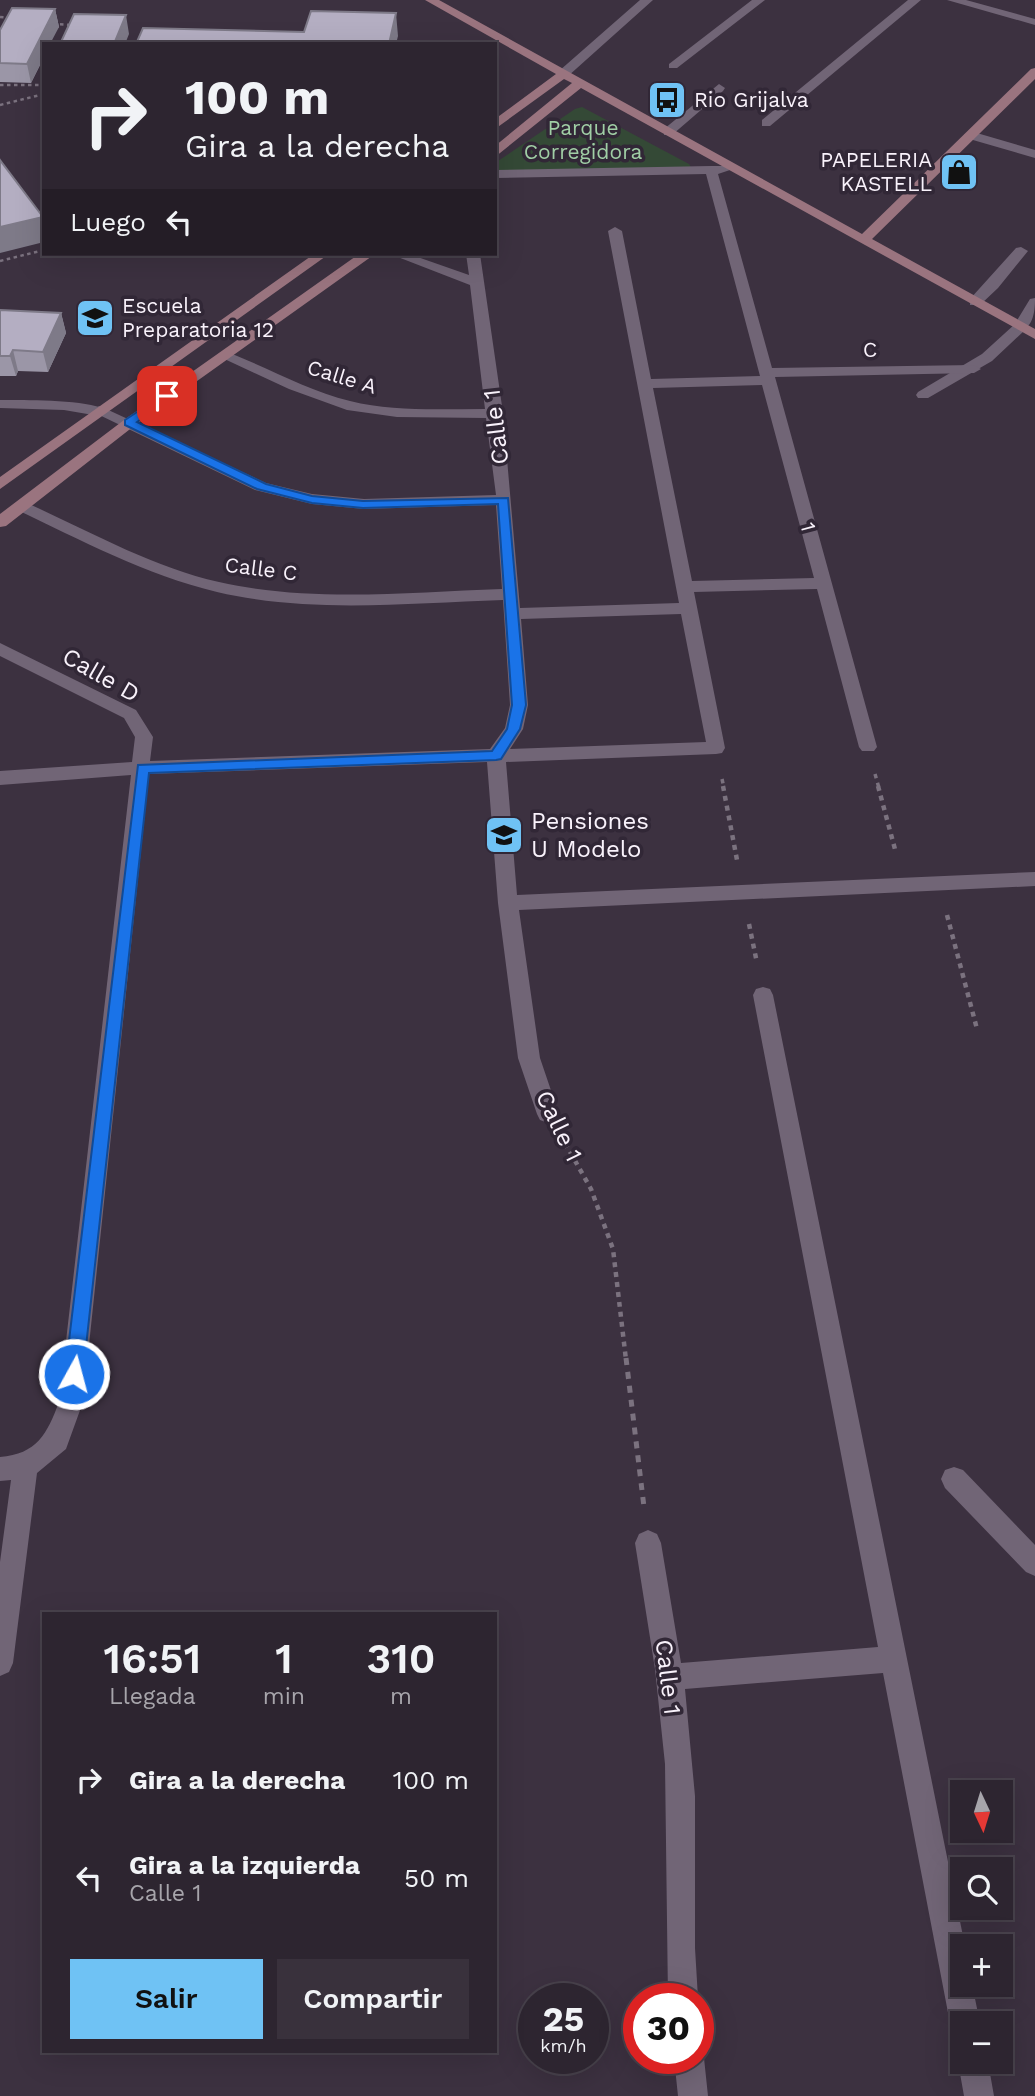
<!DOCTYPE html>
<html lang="es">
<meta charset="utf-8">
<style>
body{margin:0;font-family:"Work Sans",sans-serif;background:#39313c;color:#f1f3f6;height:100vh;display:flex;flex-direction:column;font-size:26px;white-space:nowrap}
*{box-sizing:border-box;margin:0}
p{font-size:23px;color:#a7a5ab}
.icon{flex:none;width:38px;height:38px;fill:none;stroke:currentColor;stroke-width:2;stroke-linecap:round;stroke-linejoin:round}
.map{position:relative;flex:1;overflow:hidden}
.side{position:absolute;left:42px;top:1612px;width:455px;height:441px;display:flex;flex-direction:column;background:#2d2530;border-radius:0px;box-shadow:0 7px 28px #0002,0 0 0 2px #48424c}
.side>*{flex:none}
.banner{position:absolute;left:42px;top:42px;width:455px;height:214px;border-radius:0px;box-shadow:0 7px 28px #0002,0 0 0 2px #48424c;background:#2d2530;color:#f1f3f6;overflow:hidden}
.needle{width:46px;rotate:176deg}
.fabs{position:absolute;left:950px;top:1780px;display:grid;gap:14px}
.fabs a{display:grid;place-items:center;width:63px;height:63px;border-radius:0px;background:#2d2530;box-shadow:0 7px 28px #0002,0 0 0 2px #48424c;font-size:35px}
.speed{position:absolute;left:518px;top:1983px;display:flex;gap:14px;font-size:35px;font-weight:700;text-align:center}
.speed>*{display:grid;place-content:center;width:91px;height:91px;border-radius:50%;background:#2d2530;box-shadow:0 7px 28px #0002,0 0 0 2px #48424c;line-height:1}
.speed small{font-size:18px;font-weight:400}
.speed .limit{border:10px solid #d22;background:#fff;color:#111}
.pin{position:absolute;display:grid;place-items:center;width:60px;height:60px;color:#fff;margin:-30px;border-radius:14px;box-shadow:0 4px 10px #0006}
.me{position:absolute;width:77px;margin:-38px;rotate:7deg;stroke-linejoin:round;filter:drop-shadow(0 0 5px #0008)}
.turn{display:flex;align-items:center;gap:24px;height:147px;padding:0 28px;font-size:32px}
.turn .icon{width:91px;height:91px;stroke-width:2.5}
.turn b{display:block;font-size:49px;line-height:60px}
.then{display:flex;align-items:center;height:66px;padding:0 28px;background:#0003;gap:14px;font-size:26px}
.eta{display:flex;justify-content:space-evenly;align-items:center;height:119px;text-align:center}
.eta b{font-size:42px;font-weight:600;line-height:49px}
.primary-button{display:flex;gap:14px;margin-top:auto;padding:14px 28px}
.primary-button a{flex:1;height:80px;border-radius:0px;background:#6fc2f4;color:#111;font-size:28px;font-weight:600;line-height:80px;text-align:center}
.primary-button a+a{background:#39313c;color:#f1f3f6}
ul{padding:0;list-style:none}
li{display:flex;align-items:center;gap:21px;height:98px;padding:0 28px}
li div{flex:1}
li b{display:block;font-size:26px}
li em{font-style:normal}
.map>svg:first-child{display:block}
.green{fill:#344936}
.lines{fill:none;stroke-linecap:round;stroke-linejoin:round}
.path-far3{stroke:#7b727f;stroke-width:2.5;stroke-dasharray:3.5 3.5;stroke-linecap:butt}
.path-far2{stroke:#7b727f;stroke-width:3.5;stroke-dasharray:4.5 4.5;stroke-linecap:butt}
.path-far1{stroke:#7b727f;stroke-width:4.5;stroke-dasharray:5 5;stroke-linecap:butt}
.path{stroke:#7b727f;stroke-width:5;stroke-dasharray:7 7;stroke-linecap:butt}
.lane{fill:#716576;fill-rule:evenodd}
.street{fill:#716576;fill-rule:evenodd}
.secondary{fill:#9a747f;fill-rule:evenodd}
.wall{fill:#9b96a7}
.shaded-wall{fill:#7e7a88}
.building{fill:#b4aec2;stroke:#7e7a88;stroke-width:2}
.route{fill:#1a73e8;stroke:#114b97;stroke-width:2}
.labels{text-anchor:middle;stroke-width:7;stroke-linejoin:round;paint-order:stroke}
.far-poi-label{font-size:21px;fill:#f9f2fb;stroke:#312736;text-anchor:start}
.far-park-label{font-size:21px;fill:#a0cea5;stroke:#312736}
.far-street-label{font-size:21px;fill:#f9f2fb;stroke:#312736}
.street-label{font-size:24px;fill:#f9f2fb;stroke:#312736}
.poi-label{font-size:24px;fill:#f9f2fb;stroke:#312736;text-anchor:start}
</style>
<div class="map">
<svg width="1035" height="2096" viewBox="0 0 1035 2096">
<rect width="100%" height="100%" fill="#3c3140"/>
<!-- green -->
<path class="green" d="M582 107 689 164 691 167 495 172V163L575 109Z"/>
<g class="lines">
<!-- path-far3 -->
<path class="path-far3" d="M0 17 10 18
M53 24 73 25
M0 85H44
M0 105 44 94
M0 261 44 250"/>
<!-- path-far2 -->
<path class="path-far2" d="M875 774 879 788
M722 779 724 788"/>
<!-- path-far1 -->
<path class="path-far1" d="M723 786 737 860
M878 786 896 853
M947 915 977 1029
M749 924 757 963
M565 1143 591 1189 613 1249 626 1360"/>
<!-- path -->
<path class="path" d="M626 1358 644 1507"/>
<!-- lane -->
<path class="lane" d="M719 84 725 88 723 91 672 135H664V129Z
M1021 247 1028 251 998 288 980 305H970V299L1016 248Z
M1020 323 1027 327 1025 330 992 361 928 398H918L916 395 918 392 982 354 1015 324Z
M0 400C21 400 93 399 107 411L99 416 64 410 0 408Z
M954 1467 963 1470 1035 1545V1576L1026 1572 945 1488 941 1479 945 1470Z"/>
<!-- street -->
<path class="street" d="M640 0H653L567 77H559V71Z
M752 0H765L677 68H669V64Z
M908 0H921L770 126H762V120Z
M947 0H966L1035 19V25Z
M970 131 1035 150V158L966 138 964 135Z
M711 166H724L730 170 718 174 772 368 974 365 981 369 974 373 775 377 877 747 874 751H862L859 747 817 589 694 592 725 748 722 753 716 754 506 762 517 895 1035 872V886L519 910 540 1058 559 1114 556 1120 548 1123 540 1120 537 1114 518 1058 498 903 487 762 149 774 83 1402 66 1449 37 1473 13 1663 9 1672 0 1676V1562L11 1480 0 1481V1457C37 1454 47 1434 59 1402L131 775 0 785V771L132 762 135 737 124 718 0 656V643L136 710 153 737 150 761 490 749 505 728 510 705 503 600C408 603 310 614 217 592 146 575 81 540 15 509L13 506 15 503H27C89 531 152 567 219 582 311 603 409 592 502 589L496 505 364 509 312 504 255 490 91 411 99 406 104 408 266 483 312 494 364 499 496 495 486 418 397 417 347 410 289 389 218 356 220 353H230C270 369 309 391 350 401 394 412 440 409 485 409L470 285 390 254H409L469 275 466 254H480L503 413 520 608 679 603 608 231 615 227 622 231 651 379 760 376 706 174 495 178V170ZM762 385 814 578 692 581 653 388ZM681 614 706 742 510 749 523 729 528 705 521 619Z
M1035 298C1035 310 1034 327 1020 331L1015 330 1013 327 1030 299Z
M763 987 770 989 773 995 965 1946 962 1984H972L980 2023H962V2037L954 2034 950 2023 883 1673 685 1689 695 1796V1948L698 1998H668L665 1764 655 1669 635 1543 639 1534 648 1530 657 1534 661 1543 681 1663 878 1647 753 995 756 989Z
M698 2047 704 2058 708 2096H678L674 2058H698Z
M962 2051V2062H988L994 2096H964L958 2062Z"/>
<!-- secondary -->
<path class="secondary" d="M425 0H439L862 234 1031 69 1035 68V79L872 239 1035 329V339L581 88 495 157V146L572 83 564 79 495 129V119L556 74Z
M314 254H329L0 489V477Z
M359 254H375L134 426 6 526 0 527V514L124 420Z"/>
</g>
<!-- wall -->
<path class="wall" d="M55 9 59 27 44 44V57L31 83 0 82V30Z
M0 310 61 313 66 333 48 372 18 371 16 376H0Z"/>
<!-- shaded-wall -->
<path class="shaded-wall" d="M55 9 59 27 50 44H44V57L31 83 27 64Z
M396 13 398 36 396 44H389Z
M126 15 129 34 125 44H114Z
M43 217 44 242 0 253V227Z
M61 313 66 333 48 372 43 352Z
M13 350 18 371 16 376 10 356Z"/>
<!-- building -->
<path class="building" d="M12 8 55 9 27 64 0 63V30Z
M311 11 396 13 389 44H136L143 28 304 32Z
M74 14 126 15 114 44H60Z
M0 160 43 217 0 227Z
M0 310 61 313 43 352 13 350 10 356H0Z"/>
<!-- route -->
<path class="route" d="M167 392 171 393V398L137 422 266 484 312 496 363 501 508 498 526 705 520 729 501 759 496 760 149 773 83 1374 80 1380 74 1383 68 1380 65 1374 138 765 492 751 507 729 512 705 498 504 363 508 312 503 257 489 125 425V420Z"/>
<!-- icons -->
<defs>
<symbol id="bus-square" viewBox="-11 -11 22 22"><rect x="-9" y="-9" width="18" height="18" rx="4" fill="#6fc2f4" stroke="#312736"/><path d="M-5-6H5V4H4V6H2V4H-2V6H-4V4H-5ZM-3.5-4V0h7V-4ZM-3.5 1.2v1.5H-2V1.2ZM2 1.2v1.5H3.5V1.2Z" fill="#111"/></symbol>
<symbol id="shop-square" viewBox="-11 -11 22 22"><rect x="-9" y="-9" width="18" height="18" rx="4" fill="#6fc2f4" stroke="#312736"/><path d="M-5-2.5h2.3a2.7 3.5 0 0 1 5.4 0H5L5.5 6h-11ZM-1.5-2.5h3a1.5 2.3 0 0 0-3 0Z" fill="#111"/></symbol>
<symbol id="university-square" viewBox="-11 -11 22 22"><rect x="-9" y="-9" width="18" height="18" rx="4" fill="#6fc2f4" stroke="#312736"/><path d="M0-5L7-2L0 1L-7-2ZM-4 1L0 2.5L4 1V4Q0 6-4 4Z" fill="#111"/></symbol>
<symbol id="school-square" viewBox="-11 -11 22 22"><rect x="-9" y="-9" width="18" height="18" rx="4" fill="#6fc2f4" stroke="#312736"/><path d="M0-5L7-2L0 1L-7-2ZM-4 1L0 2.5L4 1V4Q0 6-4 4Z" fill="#111"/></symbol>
</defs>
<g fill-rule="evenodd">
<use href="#bus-square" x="645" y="78" width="44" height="44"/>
<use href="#shop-square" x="937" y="150" width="44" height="44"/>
<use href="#university-square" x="73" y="296" width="44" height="44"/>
<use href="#school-square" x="482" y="813" width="44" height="44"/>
</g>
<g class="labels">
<!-- far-poi labels -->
<g class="far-poi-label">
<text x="694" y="107">Rio Grijalva</text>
<text x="932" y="167" text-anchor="end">PAPELERIA<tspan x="932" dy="24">KASTELL</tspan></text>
<text x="122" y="313">Escuela<tspan x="122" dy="24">Preparatoria 12</tspan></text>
</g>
<!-- far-park labels -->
<g class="far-park-label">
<text x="583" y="135">Parque<tspan x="583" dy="24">Corregidora</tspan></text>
</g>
<!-- far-street labels -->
<g class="far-street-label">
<text transform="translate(870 350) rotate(-1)" y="7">C</text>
<text transform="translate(342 377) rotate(17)" y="7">Calle A</text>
<text transform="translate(808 527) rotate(75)" y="7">1</text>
<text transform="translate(261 569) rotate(7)" y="7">Calle C</text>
</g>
<!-- street labels -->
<g class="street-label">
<text transform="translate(496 427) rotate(-97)" y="8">Calle 1</text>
<text transform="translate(101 675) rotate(30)" y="8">Calle D</text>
<text transform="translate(559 1126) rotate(64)" y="8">Calle 1</text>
<text transform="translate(668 1677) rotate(83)" y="8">Calle 1</text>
</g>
<!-- poi labels -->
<g class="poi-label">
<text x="531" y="829">Pensiones<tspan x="531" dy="28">U Modelo</tspan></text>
</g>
</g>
</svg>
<div class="fabs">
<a><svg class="needle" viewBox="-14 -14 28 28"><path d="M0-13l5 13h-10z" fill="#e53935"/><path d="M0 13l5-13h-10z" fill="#a7a5ab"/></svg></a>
<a><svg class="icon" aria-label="search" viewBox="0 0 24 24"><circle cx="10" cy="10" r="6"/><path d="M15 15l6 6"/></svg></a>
<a>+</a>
<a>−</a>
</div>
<div class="speed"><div>25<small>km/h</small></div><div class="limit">30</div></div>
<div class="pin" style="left:167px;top:396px;background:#d93025"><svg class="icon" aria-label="arrive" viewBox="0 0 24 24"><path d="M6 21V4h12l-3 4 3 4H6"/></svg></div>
<svg class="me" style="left:74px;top:1374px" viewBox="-20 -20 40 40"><circle r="17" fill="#1a73e8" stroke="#fff" stroke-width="3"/><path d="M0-11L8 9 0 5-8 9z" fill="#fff"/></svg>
<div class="banner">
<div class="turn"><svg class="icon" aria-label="right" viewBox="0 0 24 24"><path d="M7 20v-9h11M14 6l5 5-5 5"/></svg><div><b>100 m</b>Gira a la derecha</div></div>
<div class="then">Luego<svg class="icon" aria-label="left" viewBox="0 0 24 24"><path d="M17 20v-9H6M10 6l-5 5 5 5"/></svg></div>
</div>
<section class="side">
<div class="eta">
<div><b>16:51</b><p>Llegada</p></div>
<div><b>1</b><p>min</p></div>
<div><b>310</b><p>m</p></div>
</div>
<ul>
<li><svg class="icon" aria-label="right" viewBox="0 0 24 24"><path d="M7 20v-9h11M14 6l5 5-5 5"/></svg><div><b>Gira a la derecha</b></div><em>100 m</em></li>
<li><svg class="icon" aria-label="left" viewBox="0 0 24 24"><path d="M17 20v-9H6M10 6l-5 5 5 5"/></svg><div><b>Gira a la izquierda</b><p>Calle 1</p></div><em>50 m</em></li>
</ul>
<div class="primary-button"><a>Salir</a><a>Compartir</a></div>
</section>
</div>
